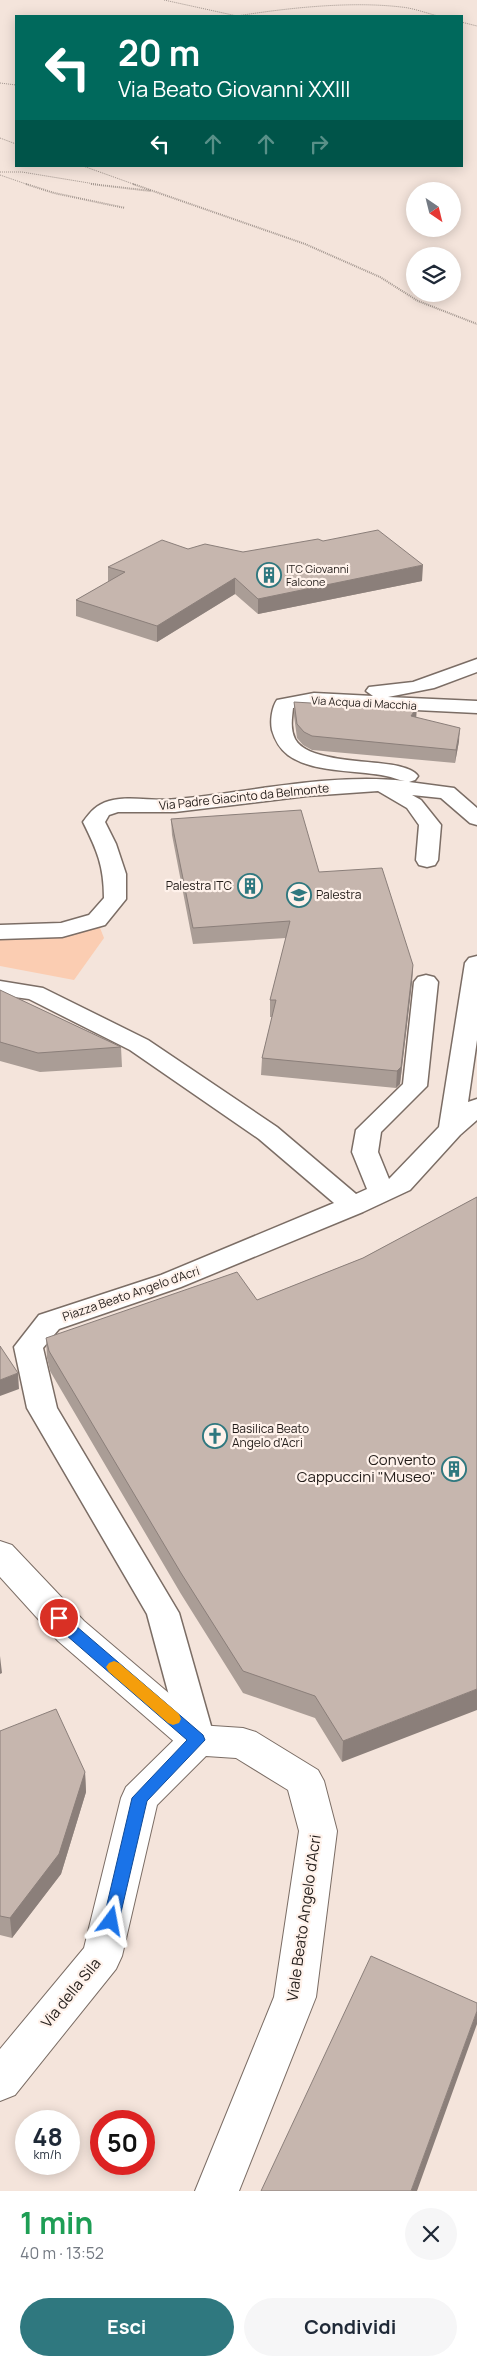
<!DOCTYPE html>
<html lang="it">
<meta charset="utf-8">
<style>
body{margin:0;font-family:Manrope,sans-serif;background:#f6f6f7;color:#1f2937;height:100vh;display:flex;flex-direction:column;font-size:19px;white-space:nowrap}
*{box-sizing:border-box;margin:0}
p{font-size:16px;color:#747a83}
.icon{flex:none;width:28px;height:28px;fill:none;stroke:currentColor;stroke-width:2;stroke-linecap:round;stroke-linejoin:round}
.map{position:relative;height:2191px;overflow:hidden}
.drawer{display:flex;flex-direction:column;background:#fff;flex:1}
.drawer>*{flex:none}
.banner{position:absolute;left:15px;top:15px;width:448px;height:152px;border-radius:0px;box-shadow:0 2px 12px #0003;background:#00695c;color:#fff;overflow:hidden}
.needle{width:32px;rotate:145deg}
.buttons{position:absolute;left:406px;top:182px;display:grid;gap:10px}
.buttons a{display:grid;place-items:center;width:55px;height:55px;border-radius:50%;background:#fff;box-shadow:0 2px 12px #0003;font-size:25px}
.speed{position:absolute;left:15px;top:2110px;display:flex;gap:10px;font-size:25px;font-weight:700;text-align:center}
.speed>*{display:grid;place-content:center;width:65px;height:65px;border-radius:50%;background:#fff;box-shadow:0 2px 12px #0003;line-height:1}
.speed small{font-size:12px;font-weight:400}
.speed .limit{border:8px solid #d22;background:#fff;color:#111}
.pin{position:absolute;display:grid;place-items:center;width:42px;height:42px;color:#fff;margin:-21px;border:2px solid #fff;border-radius:50%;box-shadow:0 1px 5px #0007}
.me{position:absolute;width:55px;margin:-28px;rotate:13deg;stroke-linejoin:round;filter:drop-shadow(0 0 4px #0008)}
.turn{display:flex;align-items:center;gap:18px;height:105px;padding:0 20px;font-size:22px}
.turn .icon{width:65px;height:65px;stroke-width:2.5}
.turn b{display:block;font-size:35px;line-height:42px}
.lanes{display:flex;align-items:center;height:48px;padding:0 20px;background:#0003;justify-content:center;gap:25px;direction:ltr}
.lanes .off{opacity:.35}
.round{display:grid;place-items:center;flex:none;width:52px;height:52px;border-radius:26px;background:#f6f6f7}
.headline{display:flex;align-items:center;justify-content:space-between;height:85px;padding:0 20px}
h1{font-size:30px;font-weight:700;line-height:38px;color:#1e9e55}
.primary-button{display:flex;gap:10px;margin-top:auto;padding:10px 20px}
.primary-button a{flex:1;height:58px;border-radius:30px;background:#2f787f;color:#fff;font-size:20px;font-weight:700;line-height:58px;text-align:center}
.primary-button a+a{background:#f6f6f7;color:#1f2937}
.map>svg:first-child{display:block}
.green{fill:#fbcdb2}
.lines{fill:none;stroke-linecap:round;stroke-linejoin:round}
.service-casing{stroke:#7b6d65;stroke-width:3}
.tertiary-casing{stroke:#7b6d65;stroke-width:2}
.secondary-casing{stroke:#7b6d65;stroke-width:2}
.path-far1{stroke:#a2968f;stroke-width:1;stroke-dasharray:1 1;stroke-linecap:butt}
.path{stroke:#a2968f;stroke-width:2;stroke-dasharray:1 1;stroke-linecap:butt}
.service{fill:#fff;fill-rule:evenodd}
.tertiary{fill:#fff;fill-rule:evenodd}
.secondary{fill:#fff;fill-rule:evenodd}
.wall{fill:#aa9d96}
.shaded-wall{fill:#8b7f7a}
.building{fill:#c6b6ae;stroke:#8b7f7a}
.route{fill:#1a73e8;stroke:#114b97}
.slow{fill:#f59e0b}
.labels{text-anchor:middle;stroke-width:4.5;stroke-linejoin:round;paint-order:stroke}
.far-poi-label{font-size:11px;fill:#221c19;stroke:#fff2eb;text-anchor:start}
.far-street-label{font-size:11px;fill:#221c19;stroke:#fff2eb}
.street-label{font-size:12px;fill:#221c19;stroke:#fff2eb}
.poi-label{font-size:12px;fill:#221c19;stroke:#fff2eb;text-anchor:start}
.near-poi-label{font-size:15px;fill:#221c19;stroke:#fff2eb;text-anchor:end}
.near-street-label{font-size:15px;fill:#221c19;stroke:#fff2eb}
</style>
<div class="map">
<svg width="477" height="2191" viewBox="0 0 477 2191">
<rect width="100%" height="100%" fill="#f4e4db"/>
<!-- green -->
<path class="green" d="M97 920 104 938 74 980 0 966V932Z"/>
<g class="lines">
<defs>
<path id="service" d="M477 659V672L434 688 388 697 477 701V713L314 705 293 708C292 718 290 729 295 739 308 763 373 760 398 766 405 768 414 770 418 776L415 780 409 782 454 788 477 808V825L470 823 441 798 412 795 421 800 441 825 438 860 435 865 427 867 419 865 416 860 419 825 407 808 378 791 307 796 175 812H118L109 815 105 822 116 844 126 874V899L105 925 62 937 0 939V925L61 923 89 915 104 898C104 866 97 850 83 822 91 811 96 805 109 801 130 795 155 802 177 799 252 792 329 773 405 781 398 780 392 777 386 776 357 770 312 773 288 755 279 748 275 740 272 730 270 721 272 707 277 700L314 693 373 696 366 691 369 687 413 682Z
M477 956V1040L468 1102 477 1099V1120L460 1135 410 1190 363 1212 181 1287 59 1329 43 1348 57 1408 179 1613 215 1740 210 1750 198 1754 186 1750 181 1740 147 1614 27 1408 14 1347 39 1315 161 1275 334 1203 259 1139 130 1050 29 999 0 995V981L43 988 148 1040 277 1127 356 1194 367 1189 352 1152 356 1130 403 1084 414 982 418 977 426 975 434 977 438 982 427 1086 381 1132 378 1152 389 1179 439 1127 465 963 469 958Z"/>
<path id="tertiary" d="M0 1541 12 1545 84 1621 211 1729 217 1740 211 1751 198 1755 185 1751 58 1641 0 1577Z"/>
<path id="secondary" d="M198 1725 243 1728 256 1732 318 1770 324 1781 337 1831 316 1997 239 2191H195L274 1997 299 1831 288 1790 236 1758 206 1756 157 1805 122 1956 116 1969 15 2095 0 2101V2049L84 1948 121 1798 126 1787 185 1729Z"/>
</defs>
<!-- service casing -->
<use href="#service" class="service-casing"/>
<!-- tertiary casing -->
<use href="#tertiary" class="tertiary-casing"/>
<!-- secondary casing -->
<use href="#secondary" class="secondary-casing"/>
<!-- path-far1 -->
<path class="path-far1" d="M164 0 237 16
M237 16C287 8 350 1 401 7 413 8 426 13 438 16
M461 22 477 26
M0 83 16 85
M0 138 16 144
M83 166 136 185
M0 172H22L101 185
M0 175 29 185"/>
<!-- path -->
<path class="path" d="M26 184 54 193 125 208
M91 184 151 191
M133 184 305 244 380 277 418 301 477 324"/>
<!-- service -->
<use href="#service" class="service"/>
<!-- tertiary -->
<use href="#tertiary" class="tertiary"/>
<!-- secondary -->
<use href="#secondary" class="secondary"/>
</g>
<!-- wall -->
<path class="wall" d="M323 541 422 581 258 614 235 594 157 642 76 616V600L108 582V567L188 549 243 552Z
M294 702 416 717 459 741 455 763 312 750 303 745 297 738 294 716Z
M171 819 319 872 413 965 412 982 400 1084 396 1088 261 1075 262 1058 272 1017H270V1000L286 938 193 944 172 835Z
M0 990 121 1047 122 1067 40 1072 0 1061Z
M477 1197 342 1762 315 1718 243 1693 181 1594 50 1371 47 1358 46 1338 257 1300 363 1258Z
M0 1731 85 1772 86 1792 61 1874 12 1938 0 1935Z"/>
<!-- shaded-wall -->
<path class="shaded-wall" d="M423 565 422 581 258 614V599Z
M235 578V594L157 642V626Z
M417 707 416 720 411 716Z
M460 728 459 741 455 763 456 750Z
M413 965 412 982 400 1084 396 1088 397 1071Z
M18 1373 19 1389 0 1396V1380Z
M0 1656 2 1673 0 1674Z
M477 1689V1710L342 1762 343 1741Z
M85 1772 86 1792 61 1874 12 1938 10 1918Z
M477 2011V2024L417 2191H411Z"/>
<!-- building -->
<path class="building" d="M378 530 423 565 258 599 235 578 157 626 76 600 125 572 108 567 162 540 188 549 205 544 243 552 318 539 323 541Z
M294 702 378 707H417L411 716 460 728 456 750 312 736 304 732 297 724Z
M301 810 319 872 382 868 413 965 401 1067 397 1071 262 1058 276 1000H270L290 921 193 928 171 819Z
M0 990 121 1047 38 1053 0 1042Z
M477 1197V1689L343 1741 315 1696 243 1671 181 1573 49 1351 46 1338 237 1272 257 1300 363 1258Z
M0 1346 18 1373 0 1380Z
M56 1709 85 1772 59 1854 10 1918 0 1916V1731Z
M371 1956 477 2003V2011L411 2191H261Z"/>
<!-- route -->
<path class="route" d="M59 1612 64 1614 76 1626 203 1735 205 1740 147 1801 119 1921 117 1926 111 1928 105 1926 103 1921 132 1798 187 1740 66 1635 52 1618 54 1614Z"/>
<!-- slow -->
<path class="slow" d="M114 1661 119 1663 179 1714 181 1719 179 1723 173 1725 168 1723 109 1672 106 1667 109 1663Z"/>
<!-- icons -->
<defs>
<symbol id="building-ring" viewBox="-11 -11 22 22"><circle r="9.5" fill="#fff2eb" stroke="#2f787f" stroke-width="1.5"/><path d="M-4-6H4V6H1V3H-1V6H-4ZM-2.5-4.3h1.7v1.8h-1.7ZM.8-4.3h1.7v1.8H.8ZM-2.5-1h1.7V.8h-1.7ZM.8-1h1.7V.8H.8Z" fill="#2f787f"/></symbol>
<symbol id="school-ring" viewBox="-11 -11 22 22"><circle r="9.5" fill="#fff2eb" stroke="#2f787f" stroke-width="1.5"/><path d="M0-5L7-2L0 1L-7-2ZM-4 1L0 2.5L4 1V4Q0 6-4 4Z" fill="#2f787f"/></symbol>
<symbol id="church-ring" viewBox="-11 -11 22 22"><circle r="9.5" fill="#fff2eb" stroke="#2f787f" stroke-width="1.5"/><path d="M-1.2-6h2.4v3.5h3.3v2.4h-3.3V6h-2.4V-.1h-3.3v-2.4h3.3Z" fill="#2f787f"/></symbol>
</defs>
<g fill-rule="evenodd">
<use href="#building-ring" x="255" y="561" width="28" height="28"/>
<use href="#building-ring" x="236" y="872" width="28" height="28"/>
<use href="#school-ring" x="285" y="881" width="28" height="28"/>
<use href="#church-ring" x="201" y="1422" width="28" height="28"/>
<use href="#building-ring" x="440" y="1455" width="28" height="28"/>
</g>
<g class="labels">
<!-- far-poi labels -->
<g class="far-poi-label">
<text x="286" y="573">ITC Giovanni<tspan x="286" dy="13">Falcone</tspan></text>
</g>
<!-- far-street labels -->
<g class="far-street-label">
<text transform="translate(364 703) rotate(3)" y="4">Via Acqua di Macchia</text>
</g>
<!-- street labels -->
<g class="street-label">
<text transform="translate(244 797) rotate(-6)" y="4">Via Padre Giacinto da Belmonte</text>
<text transform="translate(131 1294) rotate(-19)" y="4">Piazza Beato Angelo d'Acri</text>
</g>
<!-- poi labels -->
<g class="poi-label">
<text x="232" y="890" text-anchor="end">Palestra ITC</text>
<text x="316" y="899">Palestra</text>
<text x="232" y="1433">Basilica Beato<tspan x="232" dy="14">Angelo d'Acri</tspan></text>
</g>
<!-- near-poi labels -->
<g class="near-poi-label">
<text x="436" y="1465">Convento<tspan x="436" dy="17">Cappuccini "Museo"</tspan></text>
</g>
<!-- near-street labels -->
<g class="near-street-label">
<text transform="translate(304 1918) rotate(-82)" y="5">Viale Beato Angelo d'Acri</text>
<text transform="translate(71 1993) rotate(-51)" y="5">Via della Sila</text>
</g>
</g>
</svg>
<div class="buttons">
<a><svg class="needle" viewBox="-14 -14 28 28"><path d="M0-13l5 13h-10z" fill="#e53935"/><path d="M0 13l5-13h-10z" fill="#747a83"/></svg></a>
<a><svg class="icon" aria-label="layers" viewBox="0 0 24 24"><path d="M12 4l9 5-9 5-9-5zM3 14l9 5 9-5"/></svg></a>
</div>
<div class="speed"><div>48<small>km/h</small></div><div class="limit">50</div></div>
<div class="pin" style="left:59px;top:1618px;background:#d93025"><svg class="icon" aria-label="arrive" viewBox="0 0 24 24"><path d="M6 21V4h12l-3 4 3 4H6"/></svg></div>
<svg class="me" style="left:111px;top:1921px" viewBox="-20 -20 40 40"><path d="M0-17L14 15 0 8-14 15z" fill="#1a73e8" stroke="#fff" stroke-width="4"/></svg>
<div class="banner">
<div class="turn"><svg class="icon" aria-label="left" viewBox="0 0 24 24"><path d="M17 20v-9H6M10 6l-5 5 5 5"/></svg><div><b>20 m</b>Via Beato Giovanni XXIII</div></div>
<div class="lanes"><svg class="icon" aria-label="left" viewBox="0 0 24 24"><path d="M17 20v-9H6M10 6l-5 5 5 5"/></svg><svg class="icon off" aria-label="ahead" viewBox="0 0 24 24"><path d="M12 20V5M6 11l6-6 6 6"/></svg><svg class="icon off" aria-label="ahead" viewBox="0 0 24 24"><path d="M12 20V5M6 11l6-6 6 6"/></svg><svg class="icon off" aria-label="right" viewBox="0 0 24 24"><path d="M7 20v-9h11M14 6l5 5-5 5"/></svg></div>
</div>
</div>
<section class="drawer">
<div class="headline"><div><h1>1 min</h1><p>40 m · 13:52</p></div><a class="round"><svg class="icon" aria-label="close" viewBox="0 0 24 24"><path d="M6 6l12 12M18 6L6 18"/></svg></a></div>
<div class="primary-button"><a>Esci</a><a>Condividi</a></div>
</section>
